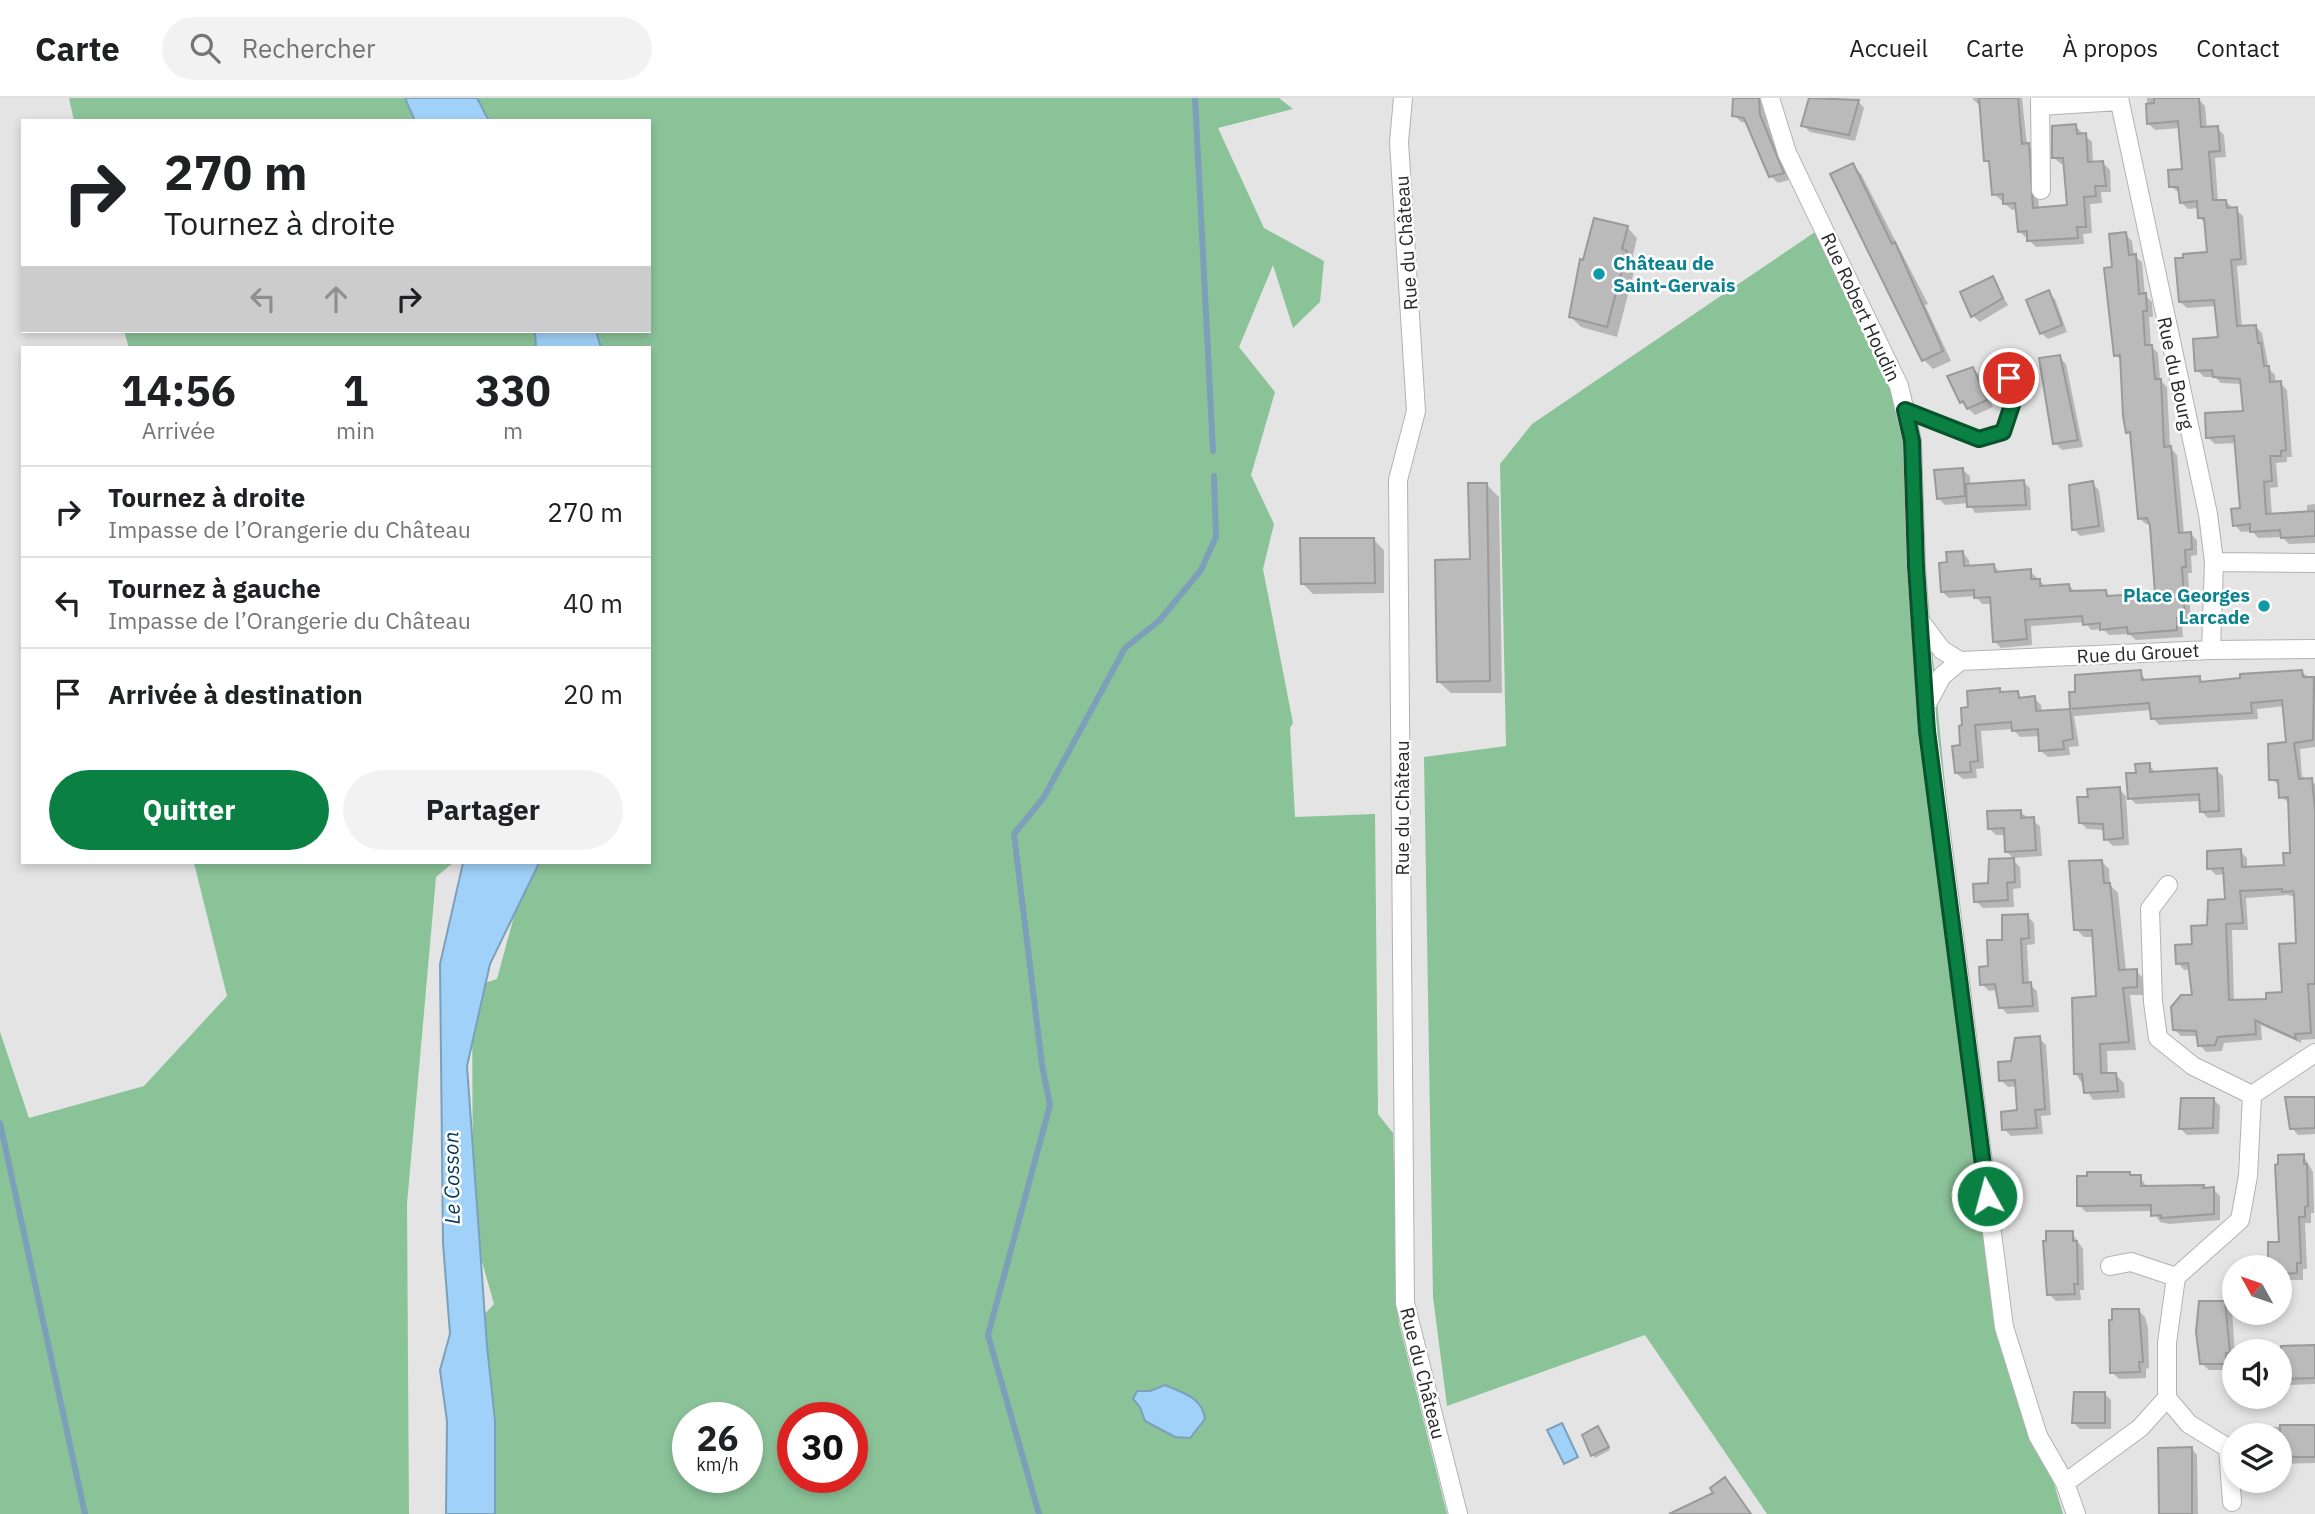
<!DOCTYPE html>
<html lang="fr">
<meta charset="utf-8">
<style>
body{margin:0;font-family:"IBM Plex Sans",sans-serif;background:#f2f2f2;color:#202124;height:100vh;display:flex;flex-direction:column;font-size:26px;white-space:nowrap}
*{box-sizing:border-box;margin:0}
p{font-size:23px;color:#757577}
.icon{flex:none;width:38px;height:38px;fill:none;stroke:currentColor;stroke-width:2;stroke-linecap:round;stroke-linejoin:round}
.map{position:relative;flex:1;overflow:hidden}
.sheet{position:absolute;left:21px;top:248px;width:630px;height:518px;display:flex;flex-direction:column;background:#fff;border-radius:0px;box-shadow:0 4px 10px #0003}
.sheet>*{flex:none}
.guide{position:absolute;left:21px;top:21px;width:630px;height:214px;border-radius:0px;box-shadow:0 4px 10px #0003;background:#fff;color:#202124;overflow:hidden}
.needle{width:46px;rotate:310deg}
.controls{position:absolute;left:2222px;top:1157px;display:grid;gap:14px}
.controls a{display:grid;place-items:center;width:70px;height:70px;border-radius:50%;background:#fff;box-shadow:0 4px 10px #0003;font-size:35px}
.speed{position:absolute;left:672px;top:1304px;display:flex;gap:14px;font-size:35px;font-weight:700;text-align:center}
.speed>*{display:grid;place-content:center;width:91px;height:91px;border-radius:50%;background:#fff;box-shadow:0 4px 10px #0003;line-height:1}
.speed small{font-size:18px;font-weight:400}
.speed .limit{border:10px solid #d22;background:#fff;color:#111}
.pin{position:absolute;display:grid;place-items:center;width:60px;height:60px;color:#fff;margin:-30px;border:4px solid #fff;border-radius:50%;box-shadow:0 2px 7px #0007}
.me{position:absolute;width:77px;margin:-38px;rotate:353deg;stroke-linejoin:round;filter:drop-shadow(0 0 5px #0008)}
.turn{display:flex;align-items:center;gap:24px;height:147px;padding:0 28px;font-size:32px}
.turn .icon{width:91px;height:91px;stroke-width:2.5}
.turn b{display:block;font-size:49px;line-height:60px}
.lanes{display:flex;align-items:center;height:66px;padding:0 28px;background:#0003;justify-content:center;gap:35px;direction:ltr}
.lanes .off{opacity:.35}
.eta{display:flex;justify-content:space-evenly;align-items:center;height:119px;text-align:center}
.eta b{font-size:42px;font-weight:700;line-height:49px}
.primary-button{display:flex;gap:14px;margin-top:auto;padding:14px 28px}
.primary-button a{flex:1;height:80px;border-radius:42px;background:#0b8043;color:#fff;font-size:28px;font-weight:700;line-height:80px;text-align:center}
.primary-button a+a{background:#f2f2f2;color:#202124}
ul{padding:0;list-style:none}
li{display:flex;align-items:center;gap:21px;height:91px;padding:0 28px;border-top:2px solid #e0e0e0}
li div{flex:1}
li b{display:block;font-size:26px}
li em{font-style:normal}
header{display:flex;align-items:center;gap:42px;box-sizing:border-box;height:98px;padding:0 35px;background:#fff;border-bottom:2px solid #e0e0e0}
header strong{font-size:33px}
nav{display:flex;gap:38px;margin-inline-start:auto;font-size:24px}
.search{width:490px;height:63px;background:#f2f2f2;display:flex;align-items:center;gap:18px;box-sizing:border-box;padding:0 24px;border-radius:38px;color:#757577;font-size:26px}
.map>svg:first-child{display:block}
.green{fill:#8bc399;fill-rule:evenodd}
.water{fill:#a0d1f8;stroke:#7c9fba;stroke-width:2}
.shadow{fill:#0003;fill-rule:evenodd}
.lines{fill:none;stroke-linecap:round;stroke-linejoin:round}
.stream{stroke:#7c9fba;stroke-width:6}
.building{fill:#bbbaba;stroke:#9b9a9a;stroke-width:2;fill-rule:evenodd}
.service-casing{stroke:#b1b2b3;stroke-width:11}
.minor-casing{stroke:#b1b2b3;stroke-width:20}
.service{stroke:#fff;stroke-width:9}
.minor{stroke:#fff;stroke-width:18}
.route-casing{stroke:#07532c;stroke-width:18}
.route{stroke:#0b8043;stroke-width:12}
.culture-dot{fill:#0f9aa8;stroke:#fff;stroke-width:2.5}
.labels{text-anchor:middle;stroke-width:5;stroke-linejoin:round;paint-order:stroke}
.street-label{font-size:19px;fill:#292929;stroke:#fff}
.culture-label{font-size:19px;font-weight:bold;fill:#0d838f;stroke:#fff;text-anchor:start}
.water-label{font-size:21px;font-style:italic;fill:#033755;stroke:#fff}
</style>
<header>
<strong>Carte</strong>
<div class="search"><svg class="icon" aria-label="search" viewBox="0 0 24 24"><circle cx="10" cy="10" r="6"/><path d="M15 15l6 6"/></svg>Rechercher</div>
<nav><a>Accueil</a><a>Carte</a><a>À propos</a><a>Contact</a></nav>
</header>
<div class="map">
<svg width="2315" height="1416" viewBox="0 0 2315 1416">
<rect width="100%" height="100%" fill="#e4e4e5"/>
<!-- green -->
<path class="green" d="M69 0H415L428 23H74Z
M477 0H1279L1293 11 1218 30 1264 130 1324 163 1320 204 1293 230 1273 167 1239 249 1275 294 1251 377 1274 426 1263 471 1293 625 1290 630 1295 719 1375 716 1378 1016 1393 1035 1399 1225 1447 1416H486L481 1220 494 1206 473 1132 472 889 497 881 525 777 532 765H649V250H587L582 233H649V23H487ZM688 1320H747V1379H688ZM793 1320H852V1379H793Z
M1815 134 1908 298 1991 1171 2063 1416H1767L1645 1237 1447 1308 1433 1199 1424 659 1506 648 1500 366 1532 326Z
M124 233H541L547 250H129Z
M194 765H453L436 779 407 1106 409 1416H0V934L29 1020 144 988 227 898Z"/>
<!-- water -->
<path class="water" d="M405 0H477L489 23H415Z
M535 233H596L601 250H536Z
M463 765H539L490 866 467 968 487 1248 495 1323V1416H446L447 1323 440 1272 450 1236 443 1145 440 866Z
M1165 1287C1183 1295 1202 1299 1205 1321L1190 1340 1175 1339 1145 1323 1140 1309 1133 1301 1137 1293H1150Z
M1562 1325 1578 1359 1564 1366 1547 1332Z"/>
<!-- shadow -->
<path class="shadow" d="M1735 0H1759L1765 6 1767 25 1789 82 1778 85 1771 78 1748 25 1741 24 1734 17Z
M1810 0 1858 3 1864 10 1855 43 1810 34 1803 27Z
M1972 0H2022L2027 47 2035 54 2039 111 2069 108 2065 66H2061L2054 60 2075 28 2092 44 2093 66 2103 65 2110 72 2111 94H2101L2102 105 2090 106 2092 135 2083 136 2084 146 2036 149 2019 133 2018 111 2012 112 1994 96 1992 68 1986 62 1982 10Z
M2147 0H2197L2205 8 2207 31 2217 30 2224 37 2226 59 2215 60 2218 104 2225 103 2243 118 2247 167 2237 168 2242 230 2255 228 2262 235 2269 271 2275 277 2276 286 2280 285 2287 292 2292 359H2287V364L2276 365 2278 389 2270 390 2272 417 2307 415V407L2315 406V445L2289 446 2282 439 2258 440 2252 433 2241 434 2235 427 2242 411 2237 345 2215 346 2208 340 2245 314 2242 286 2221 285 2215 279H2204L2197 272 2220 240 2216 208 2187 210 2180 204 2208 156 2206 126 2200 120 2199 110 2188 111 2181 104 2180 95 2171 89 2183 72 2180 30 2155 32 2148 25Z
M1852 67 1861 76 1928 206 1925 207 1951 263 1933 271 1924 262Z
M1627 129 1637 140 1632 161 1636 166 1617 239 1581 229 1571 219Z
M2125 136 2132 143 2134 158 2142 164 2145 197 2152 204 2153 219H2149L2151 248 2158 255 2160 282 2167 289 2170 349 2177 357 2184 436 2190 435 2197 442V457L2191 458 2192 475H2188L2191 526H2182L2183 539 2136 542 2129 536 2109 537 2103 531 2091 532 2085 524 2031 528 2032 547 2001 550 1994 543 1992 506H1982L1976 498 1949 500 1942 494 1949 466 1963 455 1969 462 1970 470 1994 468 2001 475 2030 473 2046 489 2069 487 2076 495 2105 493 2111 499 2157 497 2152 426H2146L2139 420 2122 263 2115 257 2114 171Z
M1992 180 2008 207 1980 224 1973 218Z
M2048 194 2055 201 2067 234 2048 241 2041 235Z
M2059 259 2066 266 2083 349 2062 352 2055 345Z
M1973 271 1980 278 1993 309 1975 317 1961 304 1950 279Z
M1963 372 1970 378V388L2023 384 2030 390 2031 412 1975 415 1969 405 1945 407 1938 400Z
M2092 385 2099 392 2105 434 2080 438 2074 431 2069 397Z
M1487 387 1499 399 1502 595H1451L1438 583 1472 463Z
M1373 441 1384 452V495L1313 496 1302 485Z
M2140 574 2147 584 2199 580 2205 586 2301 574 2315 583V649L2300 651 2302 678 2315 686V941L2301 942V945L2261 927 2262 942 2224 945 2222 953 2206 954 2200 947 2199 938H2181L2174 931 2193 899 2191 871 2184 872 2178 865 2227 803 2225 776 2216 777 2209 770 2240 753 2247 760V770L2285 769 2292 757 2290 705 2281 699 2280 688 2271 681 2287 646 2285 608 2257 611 2258 621 2159 627 2153 620 2152 612 2074 618 2079 648 2069 649 2070 657 2048 659 2041 653 2040 638 2020 639 2013 631 1981 633 1984 670 1976 671 1977 680 1963 681 1956 675 1970 611 1999 592 2003 596 2017 595 2023 601 2034 600 2041 607 2042 615 2072 613 2071 596ZM2288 797 2295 799 2298 846 2283 895 2268 903 2234 904 2232 832H2248L2246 800Z
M2149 667 2156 675 2216 672 2223 678 2225 719 2208 720 2201 713V703L2136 706 2130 700 2137 676Z
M2119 691 2126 698 2129 747 2113 748 2106 741 2105 732 2087 731 2080 724 2090 701Z
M2020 714 2040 728 2042 758 2013 760 2006 753V737H1996L1989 730Z
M2013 762 2020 769 2021 790 2013 791 2014 809 1983 810 1976 803Z
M2101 763 2109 771 2110 787 2118 795 2126 873H2136L2144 881 2145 897H2130L2136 952 2107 953 2108 977H2116L2124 985 2125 1000 2093 1002 2076 976 2097 899 2094 839H2084L2076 831Z
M2027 818 2034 825 2035 846 2027 847 2029 886 2037 893 2039 914 2007 916 2001 909 1998 892 1989 893 1982 886 2004 843Z
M2039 940 2046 947 2051 1017 2041 1018 2043 1036 2011 1038 2004 1031 2019 1014 2017 988 2008 989 2001 982Z
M2315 1000V1036L2298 1037 2292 1030Z
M2213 1001 2220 1008 2219 1036 2187 1037 2181 1031Z
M2303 1057 2313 1074 2314 1115H2311V1125H2305L2307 1171H2303V1182H2280V1169H2272L2270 1146 2281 1145Z
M2129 1076 2140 1079 2147 1089 2203 1088 2213 1091 2220 1098V1122L2169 1126 2160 1124 2153 1113 2086 1114 2079 1107Z
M2072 1135 2083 1151 2084 1192H2080L2081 1202 2056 1203 2049 1196Z
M2225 1204 2232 1211 2235 1261H2232V1272H2209L2202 1266Z
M2138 1212 2145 1219 2148 1230 2149 1270 2146 1271V1280L2119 1281 2112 1274Z
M2315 1249V1286L2290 1287 2284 1280Z
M2104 1295 2111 1302V1331H2080L2073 1324V1305Z
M2315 1328V1365L2280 1366V1337H2271V1329Z
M1601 1333 1610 1352 1595 1360 1593 1357Z
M2191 1350 2197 1357 2198 1416H2162Z
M1725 1382 1752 1416H1681L1715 1396Z"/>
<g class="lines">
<!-- stream -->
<path class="stream" d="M1195 0 1213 353
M0 1025 85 1416
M1039 1416 988 1237 1050 1007 1042 967 1014 736 1044 699 1125 550 1159 523 1201 472 1216 439 1214 378"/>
</g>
<!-- building -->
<path class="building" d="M1733 0H1759L1760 17 1784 75 1769 79 1744 20 1732 18Z
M1809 0 1859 2 1849 37 1801 28Z
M1979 0H2018L2022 46 2029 45 2033 110 2067 107 2063 60H2052V28L2076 26 2077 36 2086 35 2088 64 2103 63 2106 88H2095L2096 98 2084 99 2086 129H2077L2078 140 2027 143V133L2018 134 2015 105 2003 106V96L1992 97 1989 63H1984Z
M2154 0H2199L2201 29 2218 28 2220 53 2209 54 2213 102H2226L2227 110 2237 109 2241 161 2231 162 2237 228 2256 227 2258 245H2261L2264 268H2269L2270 284 2281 283 2286 352 2281 353V358H2270L2272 383 2264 384 2266 416 2315 413V438L2281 440 2280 432 2250 434V426L2233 428 2231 411 2240 410 2234 338 2206 340 2205 315 2243 313 2240 281 2213 279 2212 272 2195 273 2193 241 2218 239 2214 202 2179 204 2175 160H2183V156L2207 154 2204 120H2198L2197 103 2180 105 2178 89H2169L2168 72 2182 71 2178 23 2147 26 2146 6 2154 5Z
M1853 65 1892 146 1895 144 1943 253 1922 263 1830 76Z
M1594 120 1628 128 1622 151 1627 153 1607 229 1569 219 1580 161 1583 162Z
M2126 134 2129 157 2136 156 2139 196 2146 195 2147 213H2143L2145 247H2152L2155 281H2161L2164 349 2171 348 2179 435 2191 434 2192 451 2185 452 2186 469H2182L2185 519 2177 520V532L2128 536 2127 529 2100 532V525L2083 527 2082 518 2025 522 2027 541 1993 544 1990 499 1974 500V492L1941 494 1939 465 1947 464 1946 454 1963 453 1964 468 1994 466 1995 474 2031 471V481H2040V488L2069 486 2070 493 2106 492 2107 498 2155 495 2150 428 2147 420 2138 421 2130 334 2126 335 2123 318 2120 257 2114 258 2104 170 2112 169 2109 136Z
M1993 178 2003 200 1971 219 1960 194Z
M2049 192 2062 227 2040 236 2026 202Z
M2060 257 2078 342 2053 346 2039 260Z
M1973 269 1987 302 1967 311 1963 303 1960 305 1947 278Z
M1963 370 1965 398 1937 401 1934 372Z
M2024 382 2026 407 1967 409 1966 386Z
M2093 383 2099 428 2072 432 2069 387Z
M1468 385H1487L1490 583 1437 584 1435 462 1470 461Z
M1300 440H1374L1375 485 1301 486Z
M2141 572 2142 582 2200 578V584L2240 580V576L2302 572 2303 579H2314L2313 642 2294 645 2299 681 2312 680 2315 714V886H2308L2311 935 2295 936 2296 941 2255 922 2256 936 2218 939 2215 947 2198 948 2196 933 2173 932 2171 909 2181 897H2192L2188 865 2176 866 2175 847 2192 846 2191 828 2207 827 2208 802 2225 801 2223 770 2207 771V753L2241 751 2242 769 2284 767 2283 755H2290L2288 699 2279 700 2278 682H2269L2268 646 2286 644 2282 602 2251 605 2252 615 2151 621 2149 605 2070 611 2069 594H2075V577ZM2282 791V794L2293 793 2294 796 2296 845 2279 846 2282 894 2266 895V901L2229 902 2226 826 2243 825 2240 793Z
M2000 590V594L2018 593 2019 600 2035 598 2036 613 2070 611 2073 641 2063 643 2064 651 2039 653 2038 631 2012 633 2011 624 1975 627 1978 663 1970 664 1971 674 1955 675 1952 648 1960 647 1959 628 1962 627 1961 610 1968 609 1967 593Z
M2150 665V674L2217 670 2219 713 2200 714 2199 696 2128 701 2126 675H2136L2135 666Z
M2120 689 2123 740 2104 742 2103 726 2079 725 2077 699H2088L2087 691Z
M2021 712V720L2034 719 2036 752 2005 754 2004 730 1988 731 1987 713Z
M2014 760 2015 784 2007 785 2008 802 1974 804 1973 786 1988 785 1989 761Z
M2102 762 2104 785H2110L2119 872 2137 871V889L2123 890 2129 944 2100 946 2101 975H2116L2118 993 2084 995 2082 976H2074L2072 900 2096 898 2092 832H2074L2069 763Z
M2028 816 2029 840 2021 841 2023 885 2031 884 2033 908 1999 910 1995 886 1980 887 1979 869 1988 868 1987 842H2002V817Z
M2040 938 2045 1011 2035 1012 2037 1030 2002 1032 2001 1014 2017 1012 2015 982 1999 983 1998 964 2011 963 2015 940Z
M2285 999H2315V1030L2290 1031Z
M2181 1000H2214L2213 1030 2179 1031Z
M2304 1056V1066H2307L2308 1108 2305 1109V1119H2299L2301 1165H2297V1175L2280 1176V1169L2268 1166V1144H2279L2275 1067 2278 1066V1057Z
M2087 1074H2130V1077H2141V1088L2204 1087 2203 1090 2214 1089V1116L2161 1120V1117L2151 1118V1107L2077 1108V1078H2087Z
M2046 1133H2073V1143H2077L2078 1186H2074L2075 1196 2047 1197 2043 1143H2046Z
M2199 1203H2225L2230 1255H2226V1266H2200L2196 1234Z
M2112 1211H2139L2143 1264H2139L2140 1274 2110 1275 2109 1222H2112Z
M2315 1247V1280L2282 1281 2281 1248Z
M2074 1294H2105V1325H2072Z
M2280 1327H2315V1359H2280Z
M1598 1328 1609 1349 1591 1358 1582 1337Z
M2192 1349V1416H2159L2158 1350Z
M1725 1379 1751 1416H1669L1713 1395 1710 1390Z"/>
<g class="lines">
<defs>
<path id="service" d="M1906 312 1979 341 2003 334 2014 301 2004 260"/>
<path id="minor" d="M1403 0 1399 44 1416 313 1398 382 1405 1205 1458 1416
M1770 0 1787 55 1899 288 1912 343 1916 469 1928 633 2004 1229 2038 1338 2065 1385 2076 1416
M2040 0 2041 92
M2119 0 2208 416 2214 464 2211 552
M2040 8 2119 3
M2214 464 2315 465
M1920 523 1942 552 1960 563
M1927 606 1942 578 1960 563 2211 552 2315 551
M2168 787 2150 811 2153 904 2158 940 2193 968 2252 997
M2110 1168 2131 1164 2176 1179
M2167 1300 2189 1326 2228 1350 2232 1404
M2065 1385 2140 1330 2167 1300V1245L2176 1179 2240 1122 2248 1078 2252 997 2315 955"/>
</defs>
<!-- service casing -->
<use href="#service" class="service-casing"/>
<!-- minor casing -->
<use href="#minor" class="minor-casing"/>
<!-- service -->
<use href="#service" class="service"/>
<!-- minor -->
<use href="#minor" class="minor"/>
</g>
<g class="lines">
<defs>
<path id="route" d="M1987 1098 1927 633 1916 469 1912 343 1905 312 1979 341 2003 334 2014 301 2009 280"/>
</defs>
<!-- route casing -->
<use href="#route" class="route-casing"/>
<!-- route -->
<use href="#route" class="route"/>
</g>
<!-- markers -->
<g class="culture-dot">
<circle cx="1599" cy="176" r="7"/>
<circle cx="2264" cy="508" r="7"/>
</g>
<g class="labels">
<!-- street labels -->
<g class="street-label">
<text transform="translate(1406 145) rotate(-94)" y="7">Rue du Château</text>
<text transform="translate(1861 209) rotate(65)" y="7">Rue Robert Houdin</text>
<text transform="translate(2176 275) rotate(78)" y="7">Rue du Bourg</text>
<text transform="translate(2138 555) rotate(-3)" y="7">Rue du Grouet</text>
<text transform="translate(1402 710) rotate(-90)" y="7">Rue du Château</text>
<text transform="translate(1423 1275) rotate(76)" y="7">Rue du Château</text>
</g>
<!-- culture labels -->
<g class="culture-label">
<text x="1613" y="172">Château de<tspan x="1613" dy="22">Saint-Gervais</tspan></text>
<text x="2250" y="504" text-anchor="end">Place Georges<tspan x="2250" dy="22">Larcade</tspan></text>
</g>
<!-- water labels -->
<g class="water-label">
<text transform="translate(452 1080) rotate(-91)" y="7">Le Cosson</text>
</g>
</g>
</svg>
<div class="controls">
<a><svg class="needle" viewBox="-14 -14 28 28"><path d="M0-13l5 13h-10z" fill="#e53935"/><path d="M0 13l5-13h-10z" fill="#757577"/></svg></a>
<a><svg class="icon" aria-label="sound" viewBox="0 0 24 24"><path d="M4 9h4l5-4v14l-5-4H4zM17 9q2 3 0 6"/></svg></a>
<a><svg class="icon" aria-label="layers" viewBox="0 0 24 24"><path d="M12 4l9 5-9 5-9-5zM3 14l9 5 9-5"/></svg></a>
</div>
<div class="speed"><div>26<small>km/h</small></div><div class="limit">30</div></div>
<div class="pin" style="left:2009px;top:280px;background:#d93025"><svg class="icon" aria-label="arrive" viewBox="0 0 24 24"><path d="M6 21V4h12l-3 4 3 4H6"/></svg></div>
<svg class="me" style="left:1987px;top:1098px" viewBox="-20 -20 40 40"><circle r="17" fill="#0b8043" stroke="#fff" stroke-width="3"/><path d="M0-11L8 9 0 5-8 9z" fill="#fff"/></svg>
<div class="guide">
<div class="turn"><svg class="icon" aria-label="right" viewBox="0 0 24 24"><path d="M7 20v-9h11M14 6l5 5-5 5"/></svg><div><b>270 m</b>Tournez à droite</div></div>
<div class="lanes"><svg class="icon off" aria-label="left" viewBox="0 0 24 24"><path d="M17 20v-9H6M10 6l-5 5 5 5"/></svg><svg class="icon off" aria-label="ahead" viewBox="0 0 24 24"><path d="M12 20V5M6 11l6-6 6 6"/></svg><svg class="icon" aria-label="right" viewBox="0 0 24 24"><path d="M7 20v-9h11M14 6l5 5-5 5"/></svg></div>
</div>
<section class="sheet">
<div class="eta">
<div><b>14:56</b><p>Arrivée</p></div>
<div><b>1</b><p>min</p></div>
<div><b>330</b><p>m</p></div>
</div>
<ul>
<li><svg class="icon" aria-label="right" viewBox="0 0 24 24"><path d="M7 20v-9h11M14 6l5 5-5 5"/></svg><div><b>Tournez à droite</b><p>Impasse de l’Orangerie du Château</p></div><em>270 m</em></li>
<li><svg class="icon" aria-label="left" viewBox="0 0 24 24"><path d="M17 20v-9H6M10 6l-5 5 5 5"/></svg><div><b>Tournez à gauche</b><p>Impasse de l’Orangerie du Château</p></div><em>40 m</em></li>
<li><svg class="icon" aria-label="arrive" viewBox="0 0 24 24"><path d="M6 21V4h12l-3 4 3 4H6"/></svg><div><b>Arrivée à destination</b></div><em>20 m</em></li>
</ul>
<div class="primary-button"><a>Quitter</a><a>Partager</a></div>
</section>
</div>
